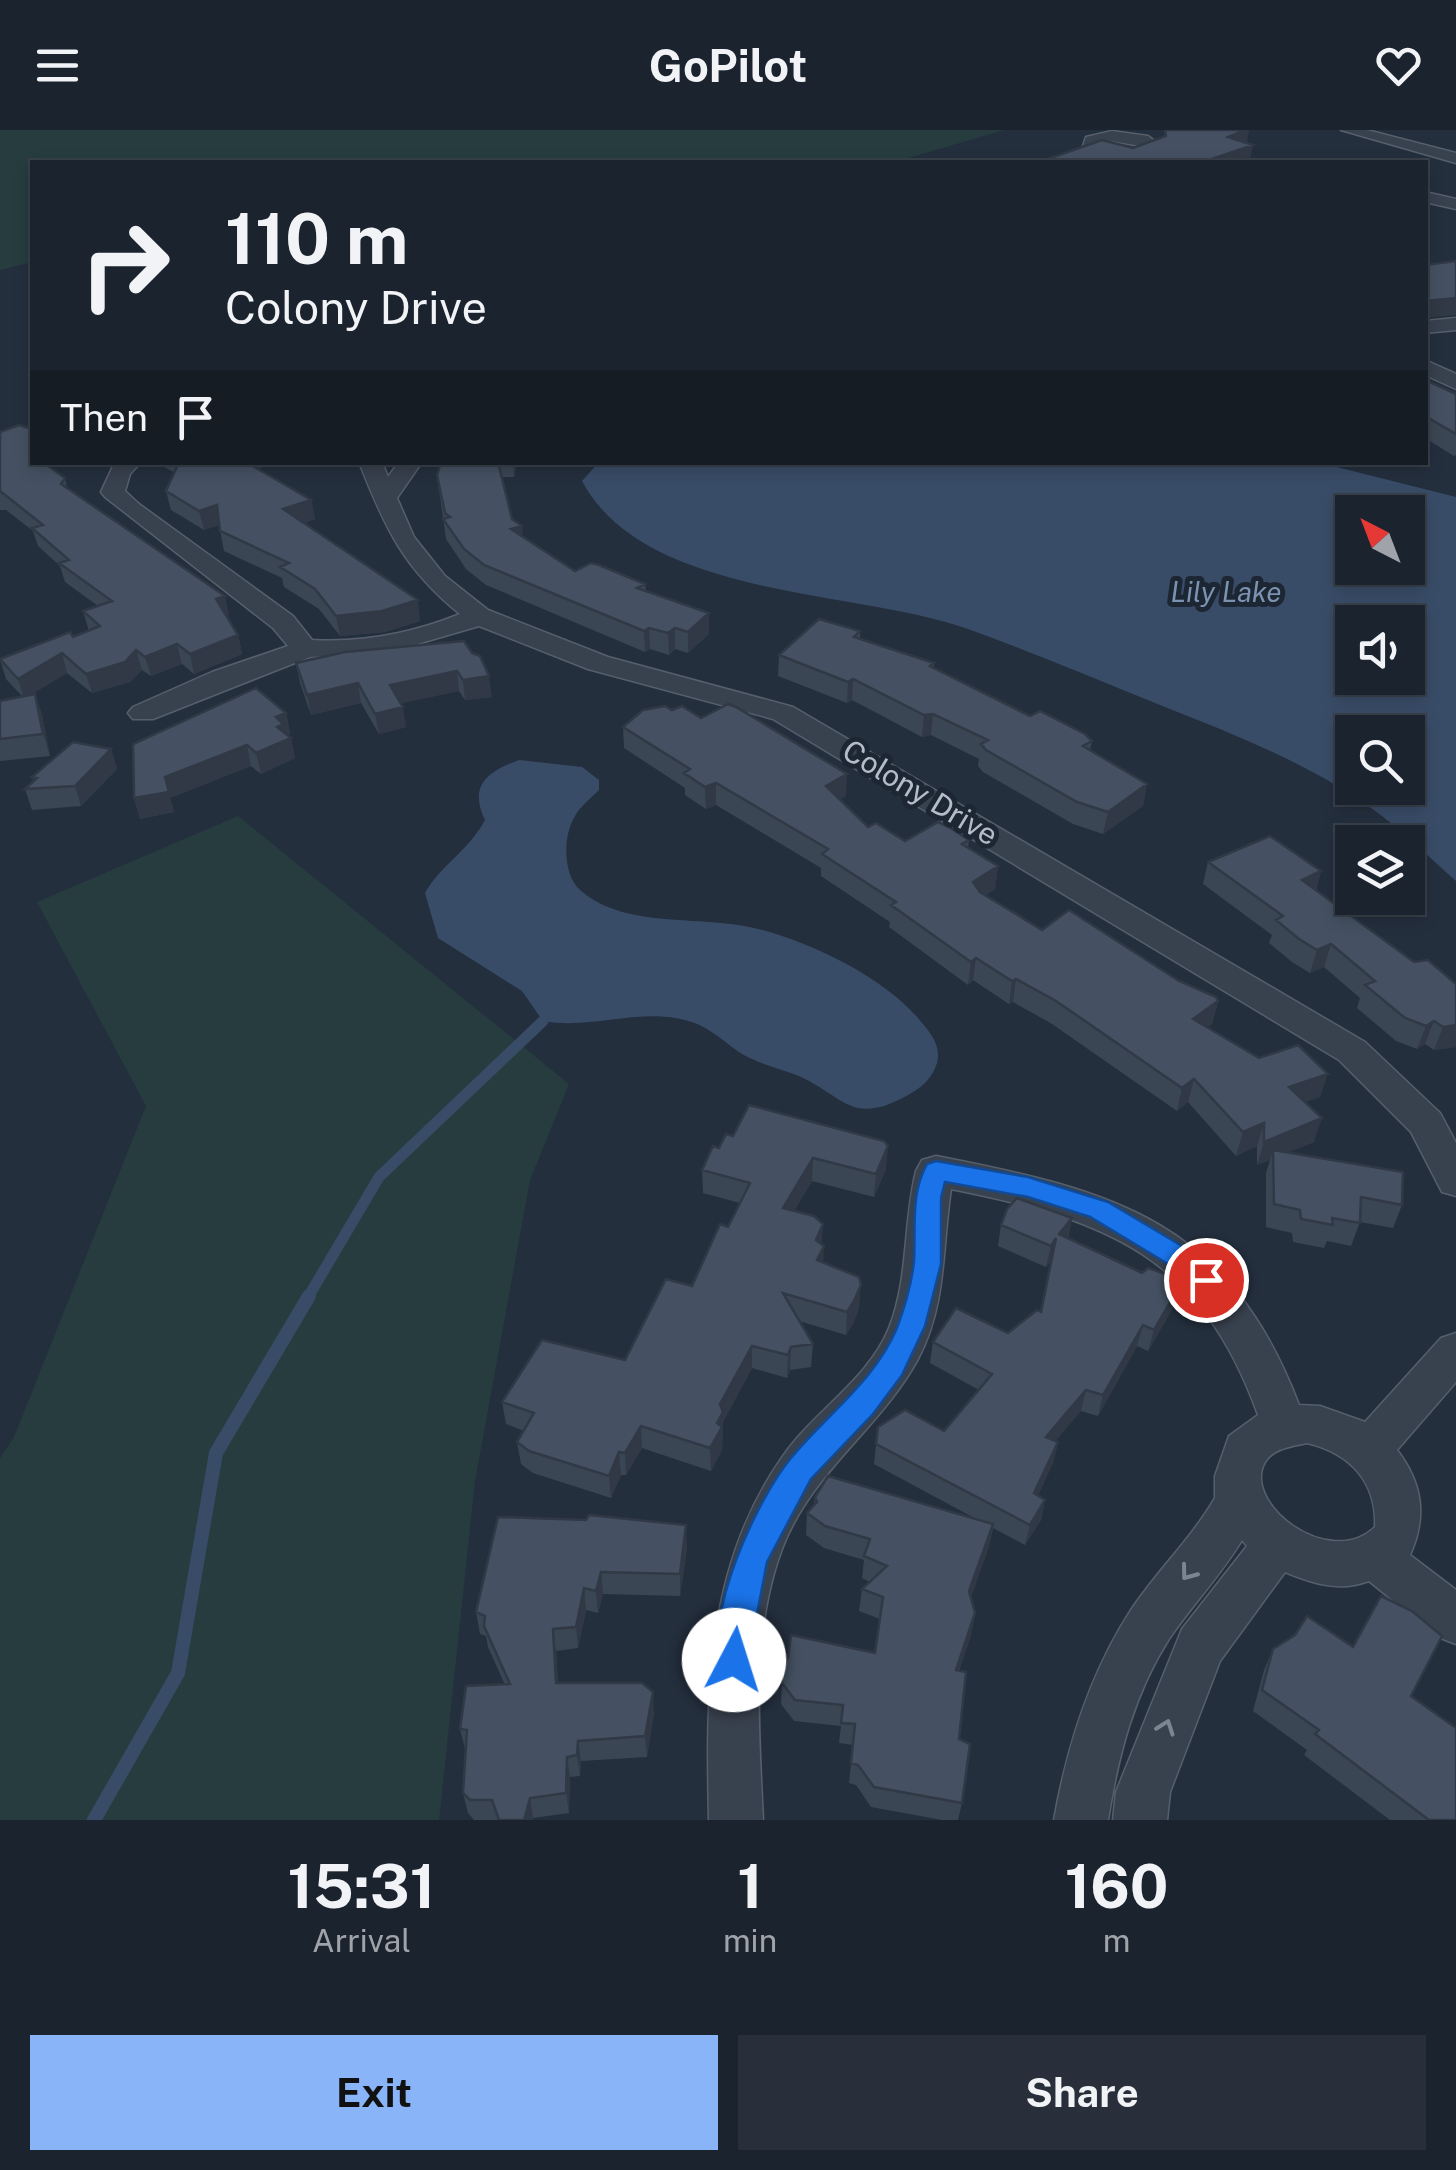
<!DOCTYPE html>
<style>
body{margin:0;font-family:"Public Sans",sans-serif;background:#282f3a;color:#f1f3f6;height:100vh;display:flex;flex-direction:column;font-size:38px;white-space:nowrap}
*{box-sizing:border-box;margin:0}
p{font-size:32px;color:#a0a4aa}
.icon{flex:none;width:55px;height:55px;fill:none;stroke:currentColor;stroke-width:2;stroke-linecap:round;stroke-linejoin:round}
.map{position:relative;height:1690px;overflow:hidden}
.sheet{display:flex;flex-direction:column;background:#1b232e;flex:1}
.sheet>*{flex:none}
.guide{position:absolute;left:30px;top:30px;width:1398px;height:305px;border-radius:0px;box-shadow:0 5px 15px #0003,0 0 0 2px #39404a;background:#1b232e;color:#f1f3f6;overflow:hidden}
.needle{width:65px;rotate:318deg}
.tools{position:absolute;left:1335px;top:365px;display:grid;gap:20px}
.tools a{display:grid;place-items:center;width:90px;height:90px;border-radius:0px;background:#1b232e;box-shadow:0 5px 15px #0003,0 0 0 2px #39404a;font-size:50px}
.pin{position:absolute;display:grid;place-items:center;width:85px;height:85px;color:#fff;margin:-42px;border:5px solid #fff;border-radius:50%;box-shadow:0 2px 10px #0007}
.me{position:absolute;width:110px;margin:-55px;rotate:5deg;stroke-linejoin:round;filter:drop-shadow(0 0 8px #0008)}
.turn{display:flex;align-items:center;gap:35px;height:210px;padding:0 30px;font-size:45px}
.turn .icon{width:130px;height:130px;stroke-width:2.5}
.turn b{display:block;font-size:70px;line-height:85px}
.then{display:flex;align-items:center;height:95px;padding:0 30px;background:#0003;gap:20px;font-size:38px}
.eta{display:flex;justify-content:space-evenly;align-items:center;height:170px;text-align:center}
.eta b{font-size:60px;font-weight:700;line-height:70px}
.primary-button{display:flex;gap:20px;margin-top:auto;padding:20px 30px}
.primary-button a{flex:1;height:115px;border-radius:0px;background:#8ab4f8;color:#111;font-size:40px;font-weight:700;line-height:115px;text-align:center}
.primary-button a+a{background:#282f3a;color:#f1f3f6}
header{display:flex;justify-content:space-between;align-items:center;height:130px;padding:0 30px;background:#1b232e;font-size:45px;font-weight:700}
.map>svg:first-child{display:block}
.green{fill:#263c3f}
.water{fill:#394c67;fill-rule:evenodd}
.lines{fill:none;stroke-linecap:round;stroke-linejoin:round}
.stream-far1{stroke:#394c67;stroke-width:11}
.stream{stroke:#394c67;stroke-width:14}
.street-casing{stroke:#565f6c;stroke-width:3}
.street{fill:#38414e;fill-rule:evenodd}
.wall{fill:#3b4654}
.shaded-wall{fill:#303945}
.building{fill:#455162;stroke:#303945;stroke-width:2.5}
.oneway{stroke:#7c8592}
.route{fill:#1a73e8;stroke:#114b97;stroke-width:2.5}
.labels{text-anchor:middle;stroke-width:10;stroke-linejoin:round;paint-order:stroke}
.far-water-label{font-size:28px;font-style:italic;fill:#7c92b1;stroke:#1d2633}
.street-label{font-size:30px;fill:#b4bcc9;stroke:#1d2633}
</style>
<header><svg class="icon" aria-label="menu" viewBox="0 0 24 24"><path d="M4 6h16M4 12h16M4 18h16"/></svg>GoPilot<svg class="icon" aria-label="heart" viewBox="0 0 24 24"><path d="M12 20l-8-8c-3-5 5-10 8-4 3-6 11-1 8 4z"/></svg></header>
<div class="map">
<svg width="1456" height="1690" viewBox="0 0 1456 1690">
<rect width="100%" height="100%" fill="#242f3e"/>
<!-- green -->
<path class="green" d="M0 0H1004L895 32 444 29 32 32V132L0 140Z
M238 686 569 954 530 1050 475 1351 439 1690H0V1328L14 1307 146 976 37 772Z"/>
<!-- water -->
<path class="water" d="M599 332H1317L1456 367V751C1432 730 1408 706 1382 686 1317 637 1241 607 1165 577 1100 551 1034 523 968 499 856 459 645 469 582 351ZM1352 382H1408V438H1352ZM1352 492H1408V548H1352ZM1352 602H1408V658H1352Z
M519 630 582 637 599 650V660C591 668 579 677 574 688 563 706 563 744 579 759 619 796 687 787 738 795 794 803 879 843 917 887 928 900 942 914 937 933 932 949 921 958 908 965 851 997 844 966 799 946 779 938 754 933 736 920 720 908 706 895 685 890 637 878 590 900 543 891L522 861 438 808 425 763C441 735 470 719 485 690 469 656 486 642 519 630Z"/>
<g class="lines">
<!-- stream-far1 -->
<path class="stream-far1" d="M307 1169 379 1047 543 891"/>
<!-- stream -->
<path class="stream" d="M94 1690 178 1543 216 1323 309 1166"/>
<defs>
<path id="street" d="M1341 0H1367L1456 23V33Z
M1112 1 1148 6 1162 17 1129 30 1083 16 1086 7ZM1112 11 1141 16 1128 20 1100 13Z
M1425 62 1456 69V79L1425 72Z
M1456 188V200L1425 203V191Z
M1425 230 1456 244V259L1425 245Z
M115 332H141L130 344 125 361 139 374 293 486 312 510C363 513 413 503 460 484 404 439 385 398 359 332H382L388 347 399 332H422L397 368 414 407 445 446 488 480 608 527 793 577 1365 912 1440 983 1456 1013V1066L1442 1062 1411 1002 1339 930 773 589 588 539 479 496 393 521 310 527 153 589H133L128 583 133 577 212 542 288 516 273 498 105 367 101 362Z
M936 1026C1116 1061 1229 1091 1299 1275L1320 1276 1365 1292 1441 1208 1456 1203V1252L1397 1320C1423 1354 1427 1387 1410 1425L1456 1460V1514L1438 1507 1369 1451C1339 1462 1314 1454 1285 1442L1220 1531 1170 1662 1167 1690H1113L1116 1662 1182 1499 1247 1416 1242 1410C1221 1445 1192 1475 1169 1509 1134 1564 1118 1626 1108 1690H1054C1067 1617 1090 1543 1131 1480 1157 1441 1191 1409 1215 1368V1346L1229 1306 1258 1285C1201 1126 1108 1090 951 1059 942 1118 947 1174 918 1229 880 1299 811 1342 782 1419 750 1504 759 1601 763 1690H709C706 1561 706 1435 783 1326 814 1281 868 1250 889 1198 909 1148 903 1092 916 1041L922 1030ZM1307 1313C1350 1323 1377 1352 1375 1397 1329 1441 1241 1373 1265 1332 1273 1318 1293 1316 1307 1313Z"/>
</defs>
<!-- street casing -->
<use href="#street" class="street-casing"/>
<!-- street -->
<use href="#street" class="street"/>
</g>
<!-- wall -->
<path class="wall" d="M1425 253 1456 264V325L1454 326 1425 308Z
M0 302 65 348 67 358 229 485 226 486 238 505 242 524 194 544 182 534 151 546 142 540 130 552 92 563 67 543 30 565 35 564 42 585 50 626 0 631V571L23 567 6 549 0 529 89 501 83 481 98 476 65 452 60 436 38 416 33 401 6 380H0Z
M156 332H276L258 339 311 370 315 389 304 393 420 491 385 502 340 506 319 479 284 457 282 448 224 421 219 395 204 400 171 380 166 361 175 343Z
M441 332H517L514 347H501L512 389 523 406 575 441 645 454 646 462 709 504 688 523 675 519 669 525 650 519 645 522 486 455 466 439 446 409 437 345Z
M860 501V509L934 533V538L1030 586 1092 611 1090 620 1147 654 1143 676 1103 704 1073 694 983 642 978 636 979 629 931 605 922 607 852 570 847 573 778 546 779 525Z
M464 511 492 567 465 570 459 561 401 573 406 597 379 604 361 573 311 585 300 553 296 533Z
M672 580 701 588 846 666 840 669 868 697 905 711 969 710 968 718 998 736 995 759 986 765 1042 800 1179 851 1218 871 1212 894 1207 897 1320 967 1305 972 1314 1012 1289 1022 1402 1075 1393 1098 1360 1092 1351 1116 1327 1111 1324 1118 1293 1112 1292 1103 1266 1097V1043L1270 1030 1257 1035V1016L1236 1026 1188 972 1177 981 1052 894 1013 872 1009 874 973 850 968 855 889 797 890 792 821 746V738L716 675 706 679 685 665V658L624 618 623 597Z
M286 583 290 603 287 605 291 608 295 628 261 644 251 636 170 668 174 682 140 689 134 668Z
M111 619 117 639 81 676 32 680 25 659 34 651 32 647Z
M1208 732 1321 741 1316 760 1414 832 1456 917 1434 920 1425 914 1417 919 1396 911 1357 878 1360 868 1324 837 1310 843 1292 832 1269 813 1272 805 1203 754Z
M726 1004 886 1039 874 1067 812 1051 794 1081 823 1094 821 1114 823 1133 859 1178 853 1194 846 1205 799 1191 813 1214 811 1237 790 1240 787 1248 752 1238 723 1292 722 1320 711 1341 642 1318 626 1345H621L611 1368 533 1343 521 1334 517 1312 524 1301 506 1294 502 1272 625 1230 692 1156 728 1097 740 1073 703 1063 702 1040 719 1018Z
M1072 1088 1068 1108 1142 1143 1183 1150 1177 1171 1148 1221 1137 1216 1098 1286 1081 1281 1055 1311 1058 1312 1053 1333 1038 1365 1045 1370 1041 1390 1025 1415 993 1398 989 1416 971 1467 975 1483 971 1505 959 1541V1609L962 1673 958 1690H942L871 1677 856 1655 849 1653 853 1615 839 1613 841 1596 794 1591 781 1574 783 1528 875 1523 880 1489 859 1481 862 1459 870 1452 862 1448 864 1430 824 1418 806 1405 807 1383 814 1375 815 1367 978 1390 874 1334 878 1297 944 1301 979 1260 930 1233 933 1212 1008 1203 1041 1182 1052 1129 1046 1137 998 1116 1001 1095Z
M498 1387 687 1417 680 1466 603 1464 598 1483 586 1480 578 1518 556 1521 558 1553 654 1583 647 1627 581 1631 580 1646 570 1647 569 1683 533 1688V1690H474L468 1683 463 1663 465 1619 460 1599 505 1555 488 1517 486 1506 480 1504 476 1482Z
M1273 1519 1411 1566 1456 1690H1390L1304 1625 1307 1620 1253 1581 1264 1540Z"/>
<!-- shaded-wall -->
<path class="shaded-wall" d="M1245 0H1249L1247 13 1228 7Z
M1253 15 1250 30 1243 32H1181Z
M1456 168V185L1425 188V171Z
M237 332H276L240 346Z
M513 332H517L514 347Z
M311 370 315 389 287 399 283 379Z
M217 375 221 394 204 400 199 381Z
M522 396 524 416 511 399Z
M225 466 229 485 220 488 216 469Z
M418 470 420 491 385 502 340 506 336 486Z
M709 483V504L688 523V502Z
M649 498 650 519 645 522 644 501Z
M675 498V519L669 525 668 503Z
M238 505 242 524 194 544 190 524Z
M177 514 182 534 151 546 145 527Z
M136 520 142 540 130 552 92 563 86 544Z
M62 523 67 543 24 569 18 549Z
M457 541 459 561 393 575 390 555Z
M489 546 492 567 465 570 463 550Z
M853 549 852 570 847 573 848 552Z
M358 553 361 573 311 585 307 565Z
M35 564 42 585 50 626 43 604Z
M403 577 406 597 379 604 375 584Z
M286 583 290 603 285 605 291 608 295 628 261 644 256 623 276 587Z
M933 584 931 605 922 607 924 585Z
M247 615 251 636 170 668 174 682 140 689 134 668 165 647Z
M111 619 117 639 81 676 75 656Z
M847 644 846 666 825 678 826 656Z
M716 653V675L706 679 705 657Z
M1147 654 1143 676 1103 704 1108 682Z
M998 736 995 759 971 775 973 752Z
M1321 741 1315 763 1302 750Z
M1331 814 1324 837 1310 843 1317 820Z
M976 828 973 850 968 855 971 832Z
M1016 849 1013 872 1009 874 1012 851Z
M1218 871 1212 894 1187 912 1193 889Z
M1434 891 1425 914 1417 919 1426 896Z
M1456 895V917L1434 920 1443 897Z
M1328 944 1320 967 1282 980 1289 957Z
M1194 949 1188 972 1177 981 1182 958Z
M1322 988 1314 1012 1273 1029V1020L1270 1030 1257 1035 1264 1012Z
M1264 993 1257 1016 1236 1026 1243 1002Z
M888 1016 886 1039 874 1067 876 1044Z
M813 1028 812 1051 782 1101 783 1078Z
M1072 1088 1067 1109 1059 1104Z
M823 1094 821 1118 816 1110Z
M1056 1108 1052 1129 1046 1137 1051 1116Z
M824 1116 823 1139 817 1130Z
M1183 1150 1177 1171 1148 1221 1154 1200Z
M861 1155 859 1178 853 1194 846 1205 847 1182Z
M1143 1195 1137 1216 1098 1286 1103 1265Z
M752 1216V1238L723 1292 722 1320 711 1341 710 1318 720 1274Z
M791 1217 790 1240 787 1248 788 1225Z
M1086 1260 1081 1281 1041 1328 1046 1307Z
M641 1296 642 1318 626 1345 625 1323Z
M1058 1312 1053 1333 1029 1384 1034 1363Z
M619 1322 621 1345 611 1368 609 1346Z
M1045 1370 1041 1390 1025 1415 1030 1395Z
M993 1394 989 1416 965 1483 969 1461Z
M686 1395 687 1417 680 1466V1444Z
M601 1442 603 1464 598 1483 596 1461Z
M584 1458 586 1480 578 1518 576 1497Z
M975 1483 971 1505 952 1561 956 1540Z
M553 1499 556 1521 559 1574 556 1553Z
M653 1562 654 1583 647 1627 645 1606Z
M578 1611 581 1631 580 1646 577 1625Z
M567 1627 570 1647 569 1683 566 1663Z
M530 1668 533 1688V1690H524Z"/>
<!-- building -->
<path class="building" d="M1165 0H1245L1228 7 1253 15 1206 31 1181 32H1039L1102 10 1133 18 1166 6Z
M1456 131V168L1425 171V135Z
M1430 252 1456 264V304L1425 286V253Z
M19 295 32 299V332H43L65 348 61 354 225 466 216 469 238 505 190 524 177 514 145 527 136 520 125 532 86 544 62 523 18 549 0 529 70 502 73 507 100 496 83 481 112 471 59 433 69 430 32 398 43 395 0 361V302Z
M179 332H246L311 370 283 379 418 470 382 481 336 486 315 459 280 437 289 433 220 401 217 375 199 381 166 361Z
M441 332H498L512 389 522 396 511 399 575 441 591 433 599 435 645 454 637 458 709 483 688 502 675 498 668 503 649 498 644 501 484 435 464 419 443 389 450 387 445 383 437 345Z
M819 489 860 501 854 507 934 533 930 536 1030 586 1040 581 1085 604 1092 611 1083 616 1147 654 1108 682 1077 672 986 620 981 614 988 610 933 584 924 585 853 549 848 552 779 525Z
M464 511 472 523 480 526 489 546 463 550 457 541 390 555 403 577 375 584 358 553 307 565 296 533 345 522Z
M256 558 286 583 276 587 283 594 277 597 291 608 256 623 247 615 165 647 169 662 134 668 133 614Z
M35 564 43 604 0 609V571Z
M728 574 736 577 847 644 826 656 868 697 876 693 905 711 938 692 949 697 969 710 962 714 998 736 973 752 980 762 1042 800 1069 780 1179 851 1216 867 1218 871 1193 889 1259 928 1298 915 1328 944 1289 957 1322 988 1264 1012V993L1243 1002 1194 949 1182 958 1056 871 1016 849 1012 851 976 828 971 832 891 775 896 772 822 724 828 719 716 653 705 657 684 643 690 639 623 597 643 580 665 576 672 580 682 576 701 588Z
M73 612 111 619 75 656 25 659 37 648 32 647Z
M1270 706 1321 741 1302 750 1414 832 1428 830 1456 854V895L1443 897 1434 891 1426 896 1405 888 1365 855 1375 851 1331 814 1317 820 1299 809 1276 790 1283 786 1208 732Z
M749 975 884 1011 888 1016 876 1044 813 1028 783 1078 814 1086 823 1094 816 1110 824 1116 817 1130 859 1147 861 1155 854 1171 847 1182 783 1163 813 1214 791 1217 788 1225 752 1216 720 1274 723 1282 717 1293 722 1297 710 1318 641 1296 625 1323 619 1322 609 1346 529 1321 517 1312 534 1283 502 1272 542 1210 625 1230 666 1149 692 1156 720 1094 728 1097 750 1053 702 1040 713 1016 719 1018 726 1004 733 1006Z
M1273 1020 1403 1042 1402 1075 1361 1067 1360 1093 1332 1088 1333 1095 1301 1089 1300 1080 1274 1074Z
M1017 1068 1072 1088 1059 1104 1142 1143 1148 1138 1183 1150 1154 1200 1143 1195 1103 1265 1086 1260 1046 1307 1058 1312 1034 1363 1045 1370 1030 1395 876 1314 878 1297 905 1280 944 1301 992 1244 933 1212 956 1178 1008 1203 1037 1180 1041 1182 1056 1108 1051 1116 1001 1095 1007 1079Z
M828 1346 993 1394 969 1461 975 1483 956 1540 966 1542 959 1609 970 1614 962 1673 874 1657 858 1635 851 1633 855 1594 841 1593 843 1575 795 1570 782 1553 783 1528H788L791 1505 875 1523 883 1467 862 1459 887 1436 864 1426 870 1409 825 1396 807 1383 817 1372 815 1367Z
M589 1385 686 1395 680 1444 601 1442 596 1461 584 1458 576 1497 553 1499 556 1553H642L653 1562 645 1606 578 1611 577 1625 567 1627 566 1663 530 1668 524 1690H499L492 1670H470L463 1663 467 1600 460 1599 466 1556 510 1554 484 1496 485 1486 476 1482 498 1387 586 1390Z
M1381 1466 1412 1481 1442 1506 1411 1566 1456 1598V1690H1429L1315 1604 1319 1600 1262 1560 1273 1519 1295 1505 1307 1486 1353 1517Z"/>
<!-- one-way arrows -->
<defs><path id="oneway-chevron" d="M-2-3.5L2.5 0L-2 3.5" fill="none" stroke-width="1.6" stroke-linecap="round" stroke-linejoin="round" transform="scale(2.5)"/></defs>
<g class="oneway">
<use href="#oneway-chevron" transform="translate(1188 1443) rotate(127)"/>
<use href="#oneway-chevron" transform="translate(1166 1597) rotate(-70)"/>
</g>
<!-- route -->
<path class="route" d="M936 1031 1028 1047 1108 1072 1187 1119 1220 1150 1216 1158H1197L1168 1134 1090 1087 1028 1067 945 1052 941 1068V1134L925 1196 902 1245 873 1284 811 1349 767 1432 746 1541 734 1545 723 1541C701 1489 757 1369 791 1328 827 1284 874 1252 897 1198 904 1179 912 1152 914 1131 916 1097 910 1065 927 1034Z"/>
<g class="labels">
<!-- far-water labels -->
<g class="far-water-label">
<text x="1226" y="472">Lily Lake</text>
</g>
<!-- street labels -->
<g class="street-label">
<text transform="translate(920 663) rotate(31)" y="10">Colony Drive</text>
</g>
</g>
</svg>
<div class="tools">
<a><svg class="needle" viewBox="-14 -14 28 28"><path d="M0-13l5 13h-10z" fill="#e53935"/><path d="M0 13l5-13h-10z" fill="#a0a4aa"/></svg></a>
<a><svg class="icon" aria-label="sound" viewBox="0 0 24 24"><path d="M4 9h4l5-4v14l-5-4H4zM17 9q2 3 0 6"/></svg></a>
<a><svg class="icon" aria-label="search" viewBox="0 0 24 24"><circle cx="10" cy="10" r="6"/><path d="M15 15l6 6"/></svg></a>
<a><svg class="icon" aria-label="layers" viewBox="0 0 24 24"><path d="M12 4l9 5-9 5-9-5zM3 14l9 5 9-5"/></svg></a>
</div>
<div class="pin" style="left:1206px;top:1150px;background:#d93025"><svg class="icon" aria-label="arrive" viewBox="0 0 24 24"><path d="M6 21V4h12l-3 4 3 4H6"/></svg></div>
<svg class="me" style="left:734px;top:1530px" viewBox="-20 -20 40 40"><circle r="19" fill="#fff"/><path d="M0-13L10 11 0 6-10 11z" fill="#1a73e8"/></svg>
<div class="guide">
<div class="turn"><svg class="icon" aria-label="right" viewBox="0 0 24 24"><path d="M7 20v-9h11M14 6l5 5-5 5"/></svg><div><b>110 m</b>Colony Drive</div></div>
<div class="then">Then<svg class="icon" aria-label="arrive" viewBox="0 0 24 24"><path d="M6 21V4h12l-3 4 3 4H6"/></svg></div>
</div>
</div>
<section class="sheet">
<div class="eta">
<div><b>15:31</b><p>Arrival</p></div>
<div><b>1</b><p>min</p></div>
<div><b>160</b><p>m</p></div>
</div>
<div class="primary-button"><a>Exit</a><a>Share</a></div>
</section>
